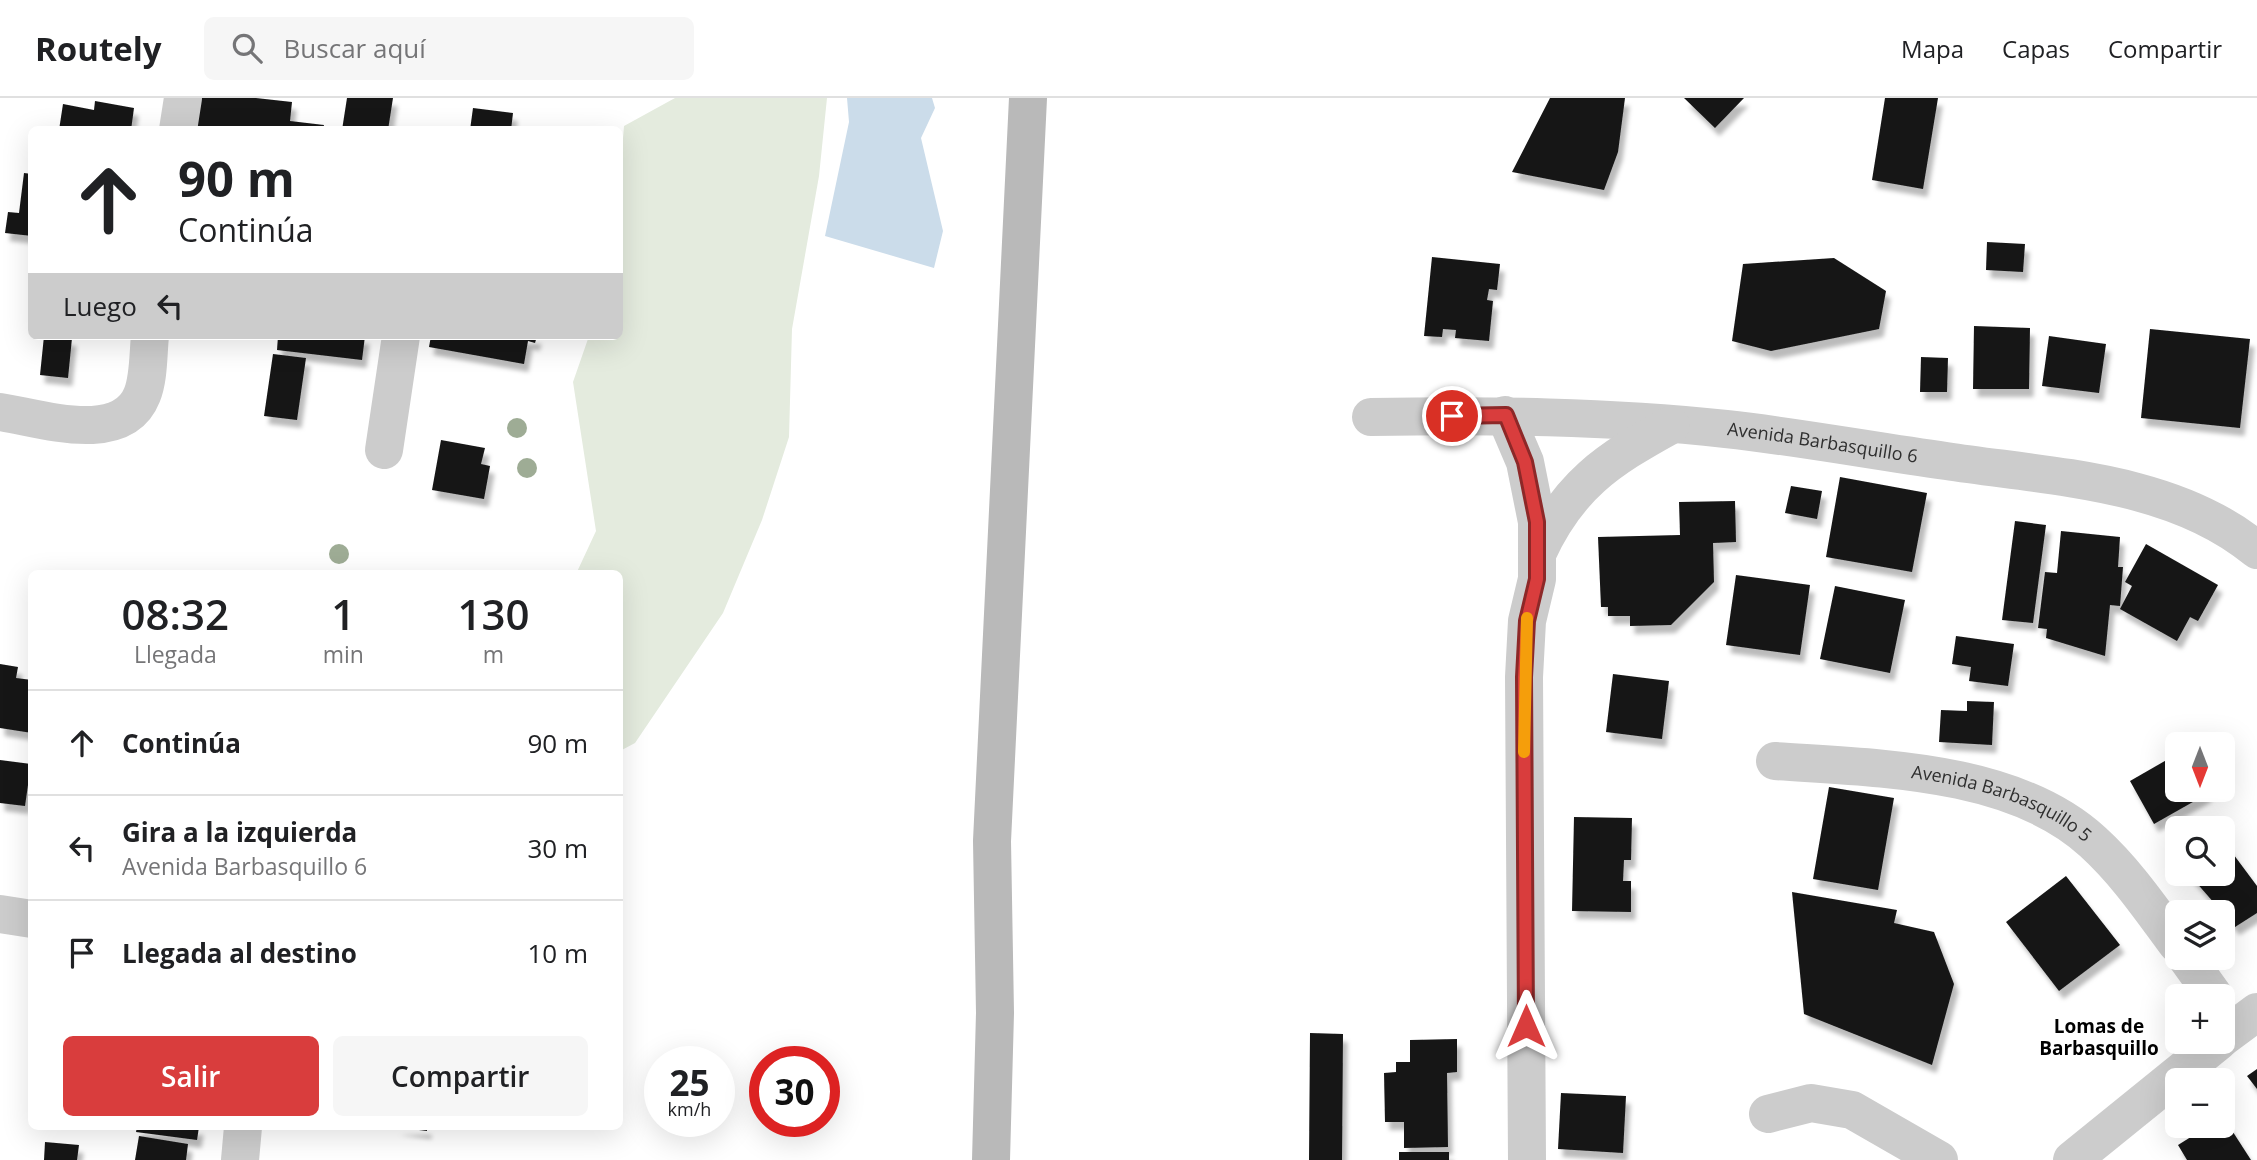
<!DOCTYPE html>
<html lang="es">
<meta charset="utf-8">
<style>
body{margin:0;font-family:"Open Sans",sans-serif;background:#f6f6f6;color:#202124;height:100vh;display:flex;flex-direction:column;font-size:26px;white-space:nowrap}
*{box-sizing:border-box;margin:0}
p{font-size:23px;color:#757577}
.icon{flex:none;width:38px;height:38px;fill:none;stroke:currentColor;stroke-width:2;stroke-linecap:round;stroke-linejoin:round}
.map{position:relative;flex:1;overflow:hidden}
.drawer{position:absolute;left:28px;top:472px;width:595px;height:560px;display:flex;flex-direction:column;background:#fff;border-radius:10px;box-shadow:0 7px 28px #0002}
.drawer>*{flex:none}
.hud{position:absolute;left:28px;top:28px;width:595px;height:214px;border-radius:10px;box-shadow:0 7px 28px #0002;background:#fff;color:#202124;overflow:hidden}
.needle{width:46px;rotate:180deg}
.controls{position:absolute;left:2165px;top:634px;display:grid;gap:14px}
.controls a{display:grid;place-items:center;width:70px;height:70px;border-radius:10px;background:#fff;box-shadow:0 7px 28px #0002;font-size:35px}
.speed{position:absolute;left:644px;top:948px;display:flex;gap:14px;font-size:35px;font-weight:700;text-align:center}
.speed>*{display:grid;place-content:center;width:91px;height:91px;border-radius:50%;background:#fff;box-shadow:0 7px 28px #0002;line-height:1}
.speed small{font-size:18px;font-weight:400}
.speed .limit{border:10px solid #d22;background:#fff;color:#111}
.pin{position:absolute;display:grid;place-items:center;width:60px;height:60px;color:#fff;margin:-30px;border:4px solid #fff;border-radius:50%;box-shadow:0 2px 7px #0007}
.me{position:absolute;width:77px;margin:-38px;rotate:0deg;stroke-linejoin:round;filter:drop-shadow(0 0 5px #0008)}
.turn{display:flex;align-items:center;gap:24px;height:147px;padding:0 35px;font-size:32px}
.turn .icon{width:91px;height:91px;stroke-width:2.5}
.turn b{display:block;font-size:49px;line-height:60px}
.then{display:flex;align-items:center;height:66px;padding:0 35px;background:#0003;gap:14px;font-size:26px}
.eta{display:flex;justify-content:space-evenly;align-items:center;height:119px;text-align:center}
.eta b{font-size:42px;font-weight:600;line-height:49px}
.action{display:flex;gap:14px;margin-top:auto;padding:14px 35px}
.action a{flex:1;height:80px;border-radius:10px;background:#d93d3d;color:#fff;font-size:28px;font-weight:600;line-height:80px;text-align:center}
.action a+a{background:#f6f6f6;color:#202124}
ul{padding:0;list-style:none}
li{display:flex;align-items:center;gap:21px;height:105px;padding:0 35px;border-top:2px solid #e0e0e0}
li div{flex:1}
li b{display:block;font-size:26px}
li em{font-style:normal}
header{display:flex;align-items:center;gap:42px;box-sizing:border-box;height:98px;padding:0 35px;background:#fff;border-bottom:2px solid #e0e0e0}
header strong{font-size:33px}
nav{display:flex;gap:38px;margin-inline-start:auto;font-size:24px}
.search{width:490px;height:63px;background:#f6f6f6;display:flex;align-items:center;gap:18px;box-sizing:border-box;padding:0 24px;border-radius:10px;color:#757577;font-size:26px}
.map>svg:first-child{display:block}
.green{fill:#e4ebde}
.water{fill:#cbdcea}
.building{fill:#161616;filter:url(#shadow)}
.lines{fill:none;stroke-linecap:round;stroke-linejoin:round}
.street{stroke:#ccc;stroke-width:38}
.secondary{stroke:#b9b9b9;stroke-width:38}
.tree{fill:#9eac95}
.route-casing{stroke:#8d2828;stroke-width:18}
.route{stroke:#d93d3d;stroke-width:12}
.slow{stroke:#f59e0b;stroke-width:12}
.labels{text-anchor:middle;stroke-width:7;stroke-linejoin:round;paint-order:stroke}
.street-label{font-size:18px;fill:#2f2f2f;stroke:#fff}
.neighbourhood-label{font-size:19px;font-weight:bold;fill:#000;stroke:#fff}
</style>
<header>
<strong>Routely</strong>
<div class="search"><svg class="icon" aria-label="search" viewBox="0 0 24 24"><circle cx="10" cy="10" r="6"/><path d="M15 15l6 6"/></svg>Buscar aquí</div>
<nav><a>Mapa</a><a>Capas</a><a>Compartir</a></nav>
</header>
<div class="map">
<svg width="2257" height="1062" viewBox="0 0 2257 1062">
<defs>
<filter id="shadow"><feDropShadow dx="4.5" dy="8" stdDeviation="2" flood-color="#0004"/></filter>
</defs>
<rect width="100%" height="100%" fill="#fff"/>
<!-- green -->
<path class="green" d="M675 0H827L819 78 792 231 789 339 762 422 723 515 635 645 620 653V476H576L596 433 573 284 589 238H620V77L624 28Z"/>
<!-- water -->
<path class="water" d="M847 0H932L935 10 921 40 943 133 934 170 825 138 849 24Z"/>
<!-- building -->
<path class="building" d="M196 0H256L292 4 290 23 324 27 323 32H192Z
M347 0H393L388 32H342Z
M1550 0H1625L1618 54 1604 92 1512 74Z
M1684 0H1744L1715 30Z
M1885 0H1938L1923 91 1872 82Z
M95 3 134 10 131 32H59L63 6 94 12Z
M473 10 513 15 511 32H470Z
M24 75 32 76V138L5 135 8 114 19 115Z
M1987 144 2025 146 2023 174 1986 172Z
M1432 159 1500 166 1497 192 1489 191 1487 202 1493 203 1489 243 1455 240 1456 232 1443 231 1442 239 1424 238Z
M1834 160 1886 193 1879 231 1771 253 1732 243 1743 166Z
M1974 228 2030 230 2029 291H1973Z
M2150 231 2250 241 2240 330 2141 320Z
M44 238 72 240 68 280 40 277Z
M278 238H365L362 262 277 252Z
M431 238H537L535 245 528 243 524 266 429 249Z
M2049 238 2106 246 2099 295 2042 288Z
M273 256 306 260 297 322 264 318Z
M1921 259 1948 260 1947 294H1920Z
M441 342 485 350 481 366 490 368 484 401 432 392Z
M1840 379 1927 395 1912 474 1826 459Z
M1791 388 1822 393 1817 421 1785 415Z
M1735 403 1736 444 1713 445 1714 484 1671 527 1630 528V518H1608V509H1601L1598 439 1680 437 1679 404Z
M2015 423 2046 427 2033 525 2002 522Z
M2061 433 2120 439 2118 469H2123L2120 508 2110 507 2105 558 2046 540 2047 531 2038 530 2045 474 2057 475Z
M2146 446 2218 487 2198 523 2190 519 2177 543 2120 511 2132 488 2125 484Z
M1736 477 1810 487 1800 557 1726 547Z
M1835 488 1905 502 1890 575 1820 561Z
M1956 538 2014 546 2008 588 1969 583 1971 569 1952 566Z
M0 566 18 569 16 580 32 582V635L0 630Z
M1613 576 1669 583 1662 641 1606 634Z
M1967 603 1994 604 1992 647 1939 644 1941 612 1967 613Z
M2177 656V691H2205L2207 696 2154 726 2130 683Z
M0 662 31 666 25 708 0 705Z
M1829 689 1894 700 1878 792 1813 781Z
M1574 719 1632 720 1631 762H1624L1623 783H1631V814L1572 813Z
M2222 741 2257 788V815L2235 829 2188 775H2222Z
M2066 778 2120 847 2059 893 2006 824Z
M1792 794 1897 812 1894 825 1934 834 1954 886 1932 967 1804 916Z
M1310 935 1343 936 1342 1062H1309Z
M1457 941V974L1447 975 1448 1049 1404 1050V1024H1385L1384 975 1396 974V964H1410V942Z
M2257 971V991L2247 978Z
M1561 995 1626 998 1623 1055 1558 1051Z
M2222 1017 2251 1062H2187L2178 1047 2210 1027H2222Z
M137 1029H199L197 1042 136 1034Z
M395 1029H427V1033Z
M139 1038 188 1046 186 1062H135Z
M45 1044 79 1047 77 1062H44Z
M1399 1054H1449V1062H1399Z"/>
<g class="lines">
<!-- street -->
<g class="street">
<path d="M178 32 183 0"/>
<path d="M0 314C40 320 122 348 142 297 149 280 148 256 150 238"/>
<path d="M1505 317 1525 364 1537 424V481L1527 523 1524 579 1527 1062"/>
<path id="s1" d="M1371 319C1489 317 1608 318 1726 331 1799 339 1873 353 1946 363 2050 379 2173 382 2257 452"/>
<path d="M384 352 401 238"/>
<path d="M1537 456C1568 388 1607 362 1671 327"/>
<path id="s2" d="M1775 663C1876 670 2014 671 2093 744 2126 774 2151 811 2177 846"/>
<path d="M0 816 32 821"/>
<path d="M2186 859 2214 898"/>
<path d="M2222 940 2257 914"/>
<path d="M1768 1016 1811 1005 1852 1012 1939 1062"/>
<path d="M240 1062 243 1029"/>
<path d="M2072 1062 2219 943"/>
</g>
<!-- secondary -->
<path class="secondary" d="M991 1062 995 915 992 743 1028 0"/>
</g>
<!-- trees -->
<g class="tree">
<circle cx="517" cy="330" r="10"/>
<circle cx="527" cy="370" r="10"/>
<circle cx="339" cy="456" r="10"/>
</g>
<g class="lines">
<defs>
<path id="route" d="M1452 318 1506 317 1525 364 1537 424V481L1527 523 1524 579 1526 928"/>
</defs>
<!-- route casing -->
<use href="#route" class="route-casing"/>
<!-- route -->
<use href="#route" class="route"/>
<!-- slow -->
<path class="slow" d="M1524 654 1527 520"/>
</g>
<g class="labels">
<!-- street labels -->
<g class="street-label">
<text dy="6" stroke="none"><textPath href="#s1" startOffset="453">Avenida Barbasquillo 6</textPath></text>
<text dy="6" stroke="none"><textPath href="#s2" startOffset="233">Avenida Barbasquillo 5</textPath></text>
</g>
<!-- neighbourhood labels -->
<g class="neighbourhood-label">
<text x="2099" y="935">Lomas de<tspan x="2099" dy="22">Barbasquillo</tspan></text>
</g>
</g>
</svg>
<div class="controls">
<a><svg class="needle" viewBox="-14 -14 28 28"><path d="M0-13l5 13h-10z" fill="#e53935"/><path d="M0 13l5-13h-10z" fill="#757577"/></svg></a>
<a><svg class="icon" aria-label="search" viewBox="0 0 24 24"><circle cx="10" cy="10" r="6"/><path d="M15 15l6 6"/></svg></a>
<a><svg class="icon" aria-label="layers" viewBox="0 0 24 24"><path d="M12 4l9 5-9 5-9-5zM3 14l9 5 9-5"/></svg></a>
<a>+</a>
<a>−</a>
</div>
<div class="speed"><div>25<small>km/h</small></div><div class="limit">30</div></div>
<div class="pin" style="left:1452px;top:318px;background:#d93025"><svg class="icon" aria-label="arrive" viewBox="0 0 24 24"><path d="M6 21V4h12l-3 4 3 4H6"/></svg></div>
<svg class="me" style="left:1526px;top:928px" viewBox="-20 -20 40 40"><path d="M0-17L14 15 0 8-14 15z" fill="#d93d3d" stroke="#fff" stroke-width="4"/></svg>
<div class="hud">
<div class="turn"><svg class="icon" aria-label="ahead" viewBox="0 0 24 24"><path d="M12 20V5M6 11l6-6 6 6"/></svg><div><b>90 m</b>Continúa</div></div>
<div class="then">Luego<svg class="icon" aria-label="left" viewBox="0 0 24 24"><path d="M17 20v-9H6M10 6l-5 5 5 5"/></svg></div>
</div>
<section class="drawer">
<div class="eta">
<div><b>08:32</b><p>Llegada</p></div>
<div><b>1</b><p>min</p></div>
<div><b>130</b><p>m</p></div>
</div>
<ul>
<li><svg class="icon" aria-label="ahead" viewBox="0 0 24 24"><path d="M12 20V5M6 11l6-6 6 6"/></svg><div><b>Continúa</b></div><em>90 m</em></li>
<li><svg class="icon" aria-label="left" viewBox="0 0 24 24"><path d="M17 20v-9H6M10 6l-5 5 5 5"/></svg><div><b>Gira a la izquierda</b><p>Avenida Barbasquillo 6</p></div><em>30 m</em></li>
<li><svg class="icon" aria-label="arrive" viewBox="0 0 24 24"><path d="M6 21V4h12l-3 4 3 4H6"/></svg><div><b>Llegada al destino</b></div><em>10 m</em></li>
</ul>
<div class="action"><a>Salir</a><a>Compartir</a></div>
</section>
</div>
